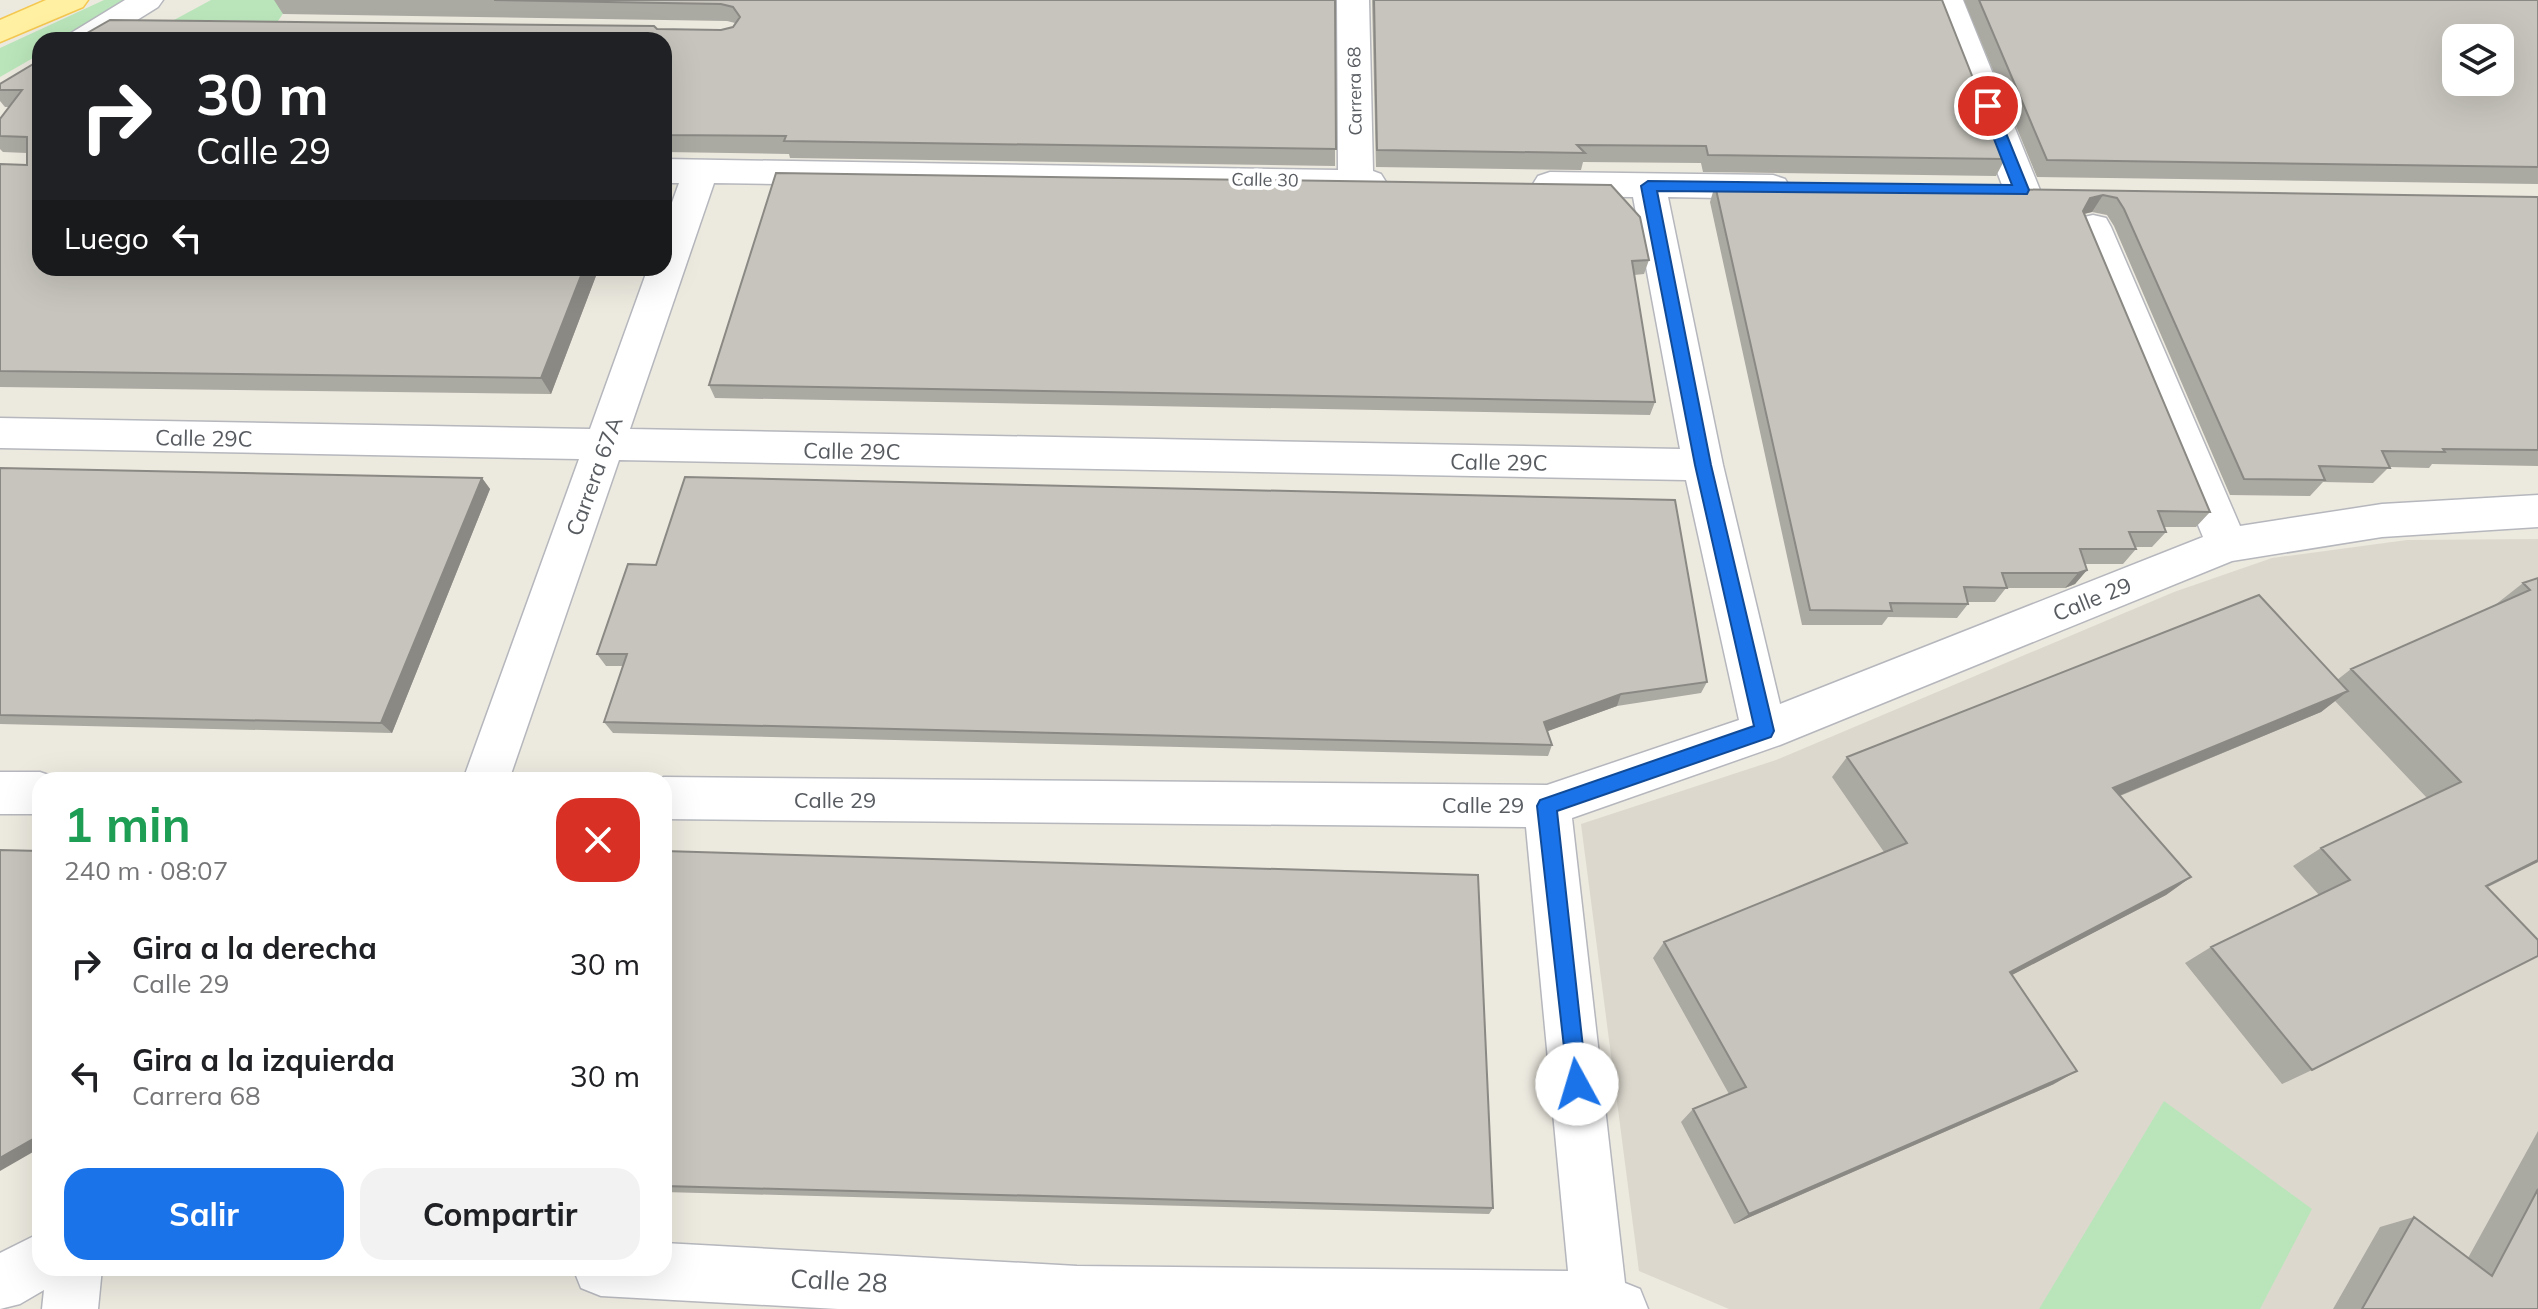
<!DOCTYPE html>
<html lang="es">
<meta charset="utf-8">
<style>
body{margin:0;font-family:Mulish,sans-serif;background:#f2f2f2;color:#202124;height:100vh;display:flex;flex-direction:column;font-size:30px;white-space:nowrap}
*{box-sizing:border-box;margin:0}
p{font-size:26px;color:#757577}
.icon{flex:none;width:44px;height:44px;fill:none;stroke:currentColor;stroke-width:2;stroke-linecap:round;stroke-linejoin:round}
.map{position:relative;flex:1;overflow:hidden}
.sheet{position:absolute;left:32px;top:772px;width:640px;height:504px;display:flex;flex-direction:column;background:#fff;border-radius:24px;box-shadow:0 8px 32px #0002}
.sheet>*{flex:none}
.guide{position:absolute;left:32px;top:32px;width:640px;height:244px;border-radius:24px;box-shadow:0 8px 32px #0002;background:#202124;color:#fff;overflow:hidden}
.tools{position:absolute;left:2442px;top:24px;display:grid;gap:16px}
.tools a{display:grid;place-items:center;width:72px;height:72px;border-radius:16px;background:#fff;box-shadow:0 8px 32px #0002;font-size:40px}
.pin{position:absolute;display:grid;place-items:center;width:68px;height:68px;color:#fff;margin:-34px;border:4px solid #fff;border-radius:50%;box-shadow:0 2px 8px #0007}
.me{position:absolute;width:88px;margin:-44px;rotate:354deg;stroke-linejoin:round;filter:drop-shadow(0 0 6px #0008)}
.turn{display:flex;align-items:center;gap:28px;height:168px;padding:0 32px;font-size:36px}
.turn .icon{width:104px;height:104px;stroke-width:2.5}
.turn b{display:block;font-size:56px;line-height:68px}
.then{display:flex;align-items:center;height:76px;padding:0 32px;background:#0003;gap:16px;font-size:30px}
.round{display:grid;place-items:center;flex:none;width:84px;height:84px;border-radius:24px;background:#f2f2f2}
.head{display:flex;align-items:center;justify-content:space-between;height:136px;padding:0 32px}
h1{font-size:48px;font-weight:700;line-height:60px;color:#1e9e55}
.button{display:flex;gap:16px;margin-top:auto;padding:16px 32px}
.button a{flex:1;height:92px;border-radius:24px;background:#1a73e8;color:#fff;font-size:32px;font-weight:700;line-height:92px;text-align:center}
.button a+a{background:#f2f2f2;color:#202124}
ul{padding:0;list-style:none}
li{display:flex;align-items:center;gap:24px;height:112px;padding:0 32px}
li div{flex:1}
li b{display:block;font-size:30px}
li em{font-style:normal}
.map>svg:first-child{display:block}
.education{fill:#dcd8ce}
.green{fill:#bae5ba}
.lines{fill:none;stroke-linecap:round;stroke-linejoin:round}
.minor-casing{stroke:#b5b7bd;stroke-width:3}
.major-casing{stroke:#f4c750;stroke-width:3}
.minor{fill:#fff;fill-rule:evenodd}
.major{fill:#fff1a1;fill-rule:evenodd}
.wall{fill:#aaa9a2}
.shaded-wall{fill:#8b8984}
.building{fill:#c6c4bc;stroke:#8b8984;stroke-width:2;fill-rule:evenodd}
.route{fill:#1a73e8;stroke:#114b97;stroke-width:2}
.labels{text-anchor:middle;stroke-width:8;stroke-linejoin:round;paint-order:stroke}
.far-street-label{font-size:18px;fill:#585c61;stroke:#fff}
.street-label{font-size:22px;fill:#585c61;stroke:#fff}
.near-street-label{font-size:26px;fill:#585c61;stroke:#fff}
</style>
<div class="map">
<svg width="2538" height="1309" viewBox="0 0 2538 1309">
<rect width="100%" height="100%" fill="#ece9df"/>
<!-- education -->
<path class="education" d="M2538 539V1309H1729L1639 1271 1581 824 1776 760 2174 592 2272 558 2407 540Z"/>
<!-- green -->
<path class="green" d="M104 0H127L63 40H40V54L0 77V48Z
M211 0H292L278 21 174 20Z
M2164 1101 2312 1209 2260 1309H2039Z"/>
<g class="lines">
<defs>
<path id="minor" d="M125 0H163L158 7 105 40H66L71 33Z
M1337 0H1369L1373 171 1381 174 1386 182 1381 190 1356 194 714 183 630 429 1680 449 1633 197 1550 196 1538 192 1533 184 1538 176 1550 172 1773 175 1785 179 1790 187 1785 195 1773 199 1668 197 1723 465 1780 704 2203 537 2075 227 2080 218 2093 215 2106 218 2111 227 2240 526 2382 504 2538 495V527L2382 537 2232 561 1780 745 1572 818 1625 1283 1640 1289 1648 1309H838L601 1296 581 1288 573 1268H664V1243L1077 1266 1568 1271 1526 827 664 819V780H656L664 777 1547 785 1739 720 1686 480 619 460 509 780H463L579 459 0 448V418L590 429 648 268H664V225L679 183H664V159L1338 170Z
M1931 0H1963L2040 190 2034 198 2022 202 2010 198 2004 190Z
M0 772H40L57 778 40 780V814H0Z
M40 1233V1268H102L98 1309H42L44 1290 20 1304 0 1309V1253Z"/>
<path id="major" d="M46 0H88L83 7 0 42V20Z"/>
</defs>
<!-- minor casing -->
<use href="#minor" class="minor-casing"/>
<!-- major casing -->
<use href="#major" class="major-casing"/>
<!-- minor -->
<use href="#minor" class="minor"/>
<!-- major -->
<use href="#major" class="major"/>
</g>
<!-- wall -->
<path class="wall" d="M274 0H1335V166L790 158 789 154 664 152V40L657 29 721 30 733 27 735 23 727 21 283 14Z
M1372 0H1942L2005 159 1996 176 1703 172 1701 163 1583 162 1581 170 1376 167Z
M1964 0H2538V184L2037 177Z
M40 60V268H599L551 394 0 387V164L27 165V153L3 152 0 149V119L9 107H5L0 101V84Z
M1715 185 2538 197V466L2432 464 2429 468 2389 467 2373 483 2323 482 2310 496 2230 495 2114 226 2107 215 2092 212 2084 214 2210 512 2196 527H2164L2166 532 2152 547H2135L2136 549 2123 564H2085L2087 570 2075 584 2065 588H2006L1995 602H1968V604L1957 618 1888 617 1882 625H1802L1710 202Z
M1640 217 1649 260 1644 274 1634 275 1655 402 1650 415 715 398 709 385Z
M0 468 482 478 490 489 392 733 0 724Z
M2538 578V862L2488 887 2312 1070 2282 1084 2185 963 2211 947 2319 895 2293 866 2321 848 2427 798 2335 701 2321 712 2120 796 2191 877 2166 895 2012 975 2054 1084 1734 1224 1681 1122 1693 1109 1729 1094 1653 958 1664 942 1884 852 1832 777 1847 757 2337 680 2351 669 2495 605 2523 583Z
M597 654 1707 682 1701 693 1617 706 1547 731 1552 745 1548 756 613 733 604 722 623 666H606Z
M664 851 1493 1208 1489 1214 664 1192Z
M2538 1131V1309H2333L2380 1227 2414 1217 2468 1258Z"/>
<!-- shaded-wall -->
<path class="shaded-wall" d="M2103 195 2092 212 2079 215 2090 198Z
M584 268H599L551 394 541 378Z
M482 478 490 489 392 733 381 723Z
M2087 570 2075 584 2065 588 2078 573Z
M2348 691 2321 712 2092 807 2113 788Z
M1621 694 1617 706 1540 734 1544 722Z
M2538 860V862L2454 903 2486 886Z
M2191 877 2166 895 1989 987 2010 972Z
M2077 1071 2054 1084 1734 1224 1749 1214Z
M40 1135V1148L0 1171V1158Z"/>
<!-- building -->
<path class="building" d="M494 0H1335L1336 149 784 141 786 136 664 135V40H75L110 20 654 26 657 29 721 30 733 27 740 17 733 7 721 4Z
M1374 0H1942L2005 159 1708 155 1706 146 1577 145 1585 153 1377 150Z
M1979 0H2538V167L2047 160ZM2456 38H2500V82H2456Z
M40 60V268H584L541 378 0 371V164L27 165V137L0 136V119L22 90H0V84Z
M776 173 1611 185 1640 217 1649 260 1632 261 1655 402 709 385Z
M1715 185 2538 197V450L2443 449 2445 452 2382 451 2390 468 2319 466 2325 480 2244 479 2124 209 2117 198 2103 195 2090 198 2083 211 2210 512 2158 511 2166 532H2129L2136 549H2080L2087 570 2078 573H2002L2007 588 1964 587 1968 604 1890 603 1892 611 1810 610Z
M0 468 482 478 381 723 0 715Z
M685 477 1675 500 1707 682 1621 694 1544 722 1552 745 604 722 627 654H597L628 564 656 565Z
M2538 578V860L2486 886 2538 940V956L2312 1070 2211 947 2350 880 2321 848 2461 782 2351 669 2530 590 2523 583Z
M2259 595 2348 691 2113 788 2191 877 2010 972 2077 1071 1749 1214 1693 1109 1746 1087 1664 942 1907 843 1847 757Z
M0 850 40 851V1135L0 1158Z
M664 851 1478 875 1493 1208 664 1186Z
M2538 1189V1309H2362L2414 1217 2492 1276Z"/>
<!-- route -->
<path class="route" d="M1988 102 1995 106 2029 190 2027 194 1657 191 1711 465 1774 731 1771 737 1557 811 1587 1084 1584 1092 1577 1095 1569 1092 1537 806 1540 800 1754 726 1695 465 1641 186 1648 181 2012 185 1981 106Z"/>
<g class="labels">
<!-- far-street labels -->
<g class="far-street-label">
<text transform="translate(1355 91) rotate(-91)" y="6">Carrera 68</text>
<text transform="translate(1265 180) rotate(1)" y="6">Calle 30</text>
</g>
<!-- street labels -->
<g class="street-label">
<text transform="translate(204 438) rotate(1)" y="8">Calle 29C</text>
<text transform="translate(852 451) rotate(1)" y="8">Calle 29C</text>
<text transform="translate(1499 462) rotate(1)" y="8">Calle 29C</text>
<text transform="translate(594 476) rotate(-70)" y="8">Carrera 67A</text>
<text transform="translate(2092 599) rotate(-22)" y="8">Calle 29</text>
<text x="835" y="808">Calle 29</text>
<text x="1483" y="813">Calle 29</text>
</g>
<!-- near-street labels -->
<g class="near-street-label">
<text transform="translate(839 1281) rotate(3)" y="9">Calle 28</text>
</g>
</g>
</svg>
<div class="tools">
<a><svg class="icon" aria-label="layers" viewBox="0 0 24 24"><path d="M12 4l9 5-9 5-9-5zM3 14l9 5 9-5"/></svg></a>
</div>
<div class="pin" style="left:1988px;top:106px;background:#d93025"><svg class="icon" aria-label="arrive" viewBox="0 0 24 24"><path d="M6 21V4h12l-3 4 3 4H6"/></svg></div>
<svg class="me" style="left:1577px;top:1084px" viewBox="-20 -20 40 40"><circle r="19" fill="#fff"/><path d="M0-13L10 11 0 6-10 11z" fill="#1a73e8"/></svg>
<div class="guide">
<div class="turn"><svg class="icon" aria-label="right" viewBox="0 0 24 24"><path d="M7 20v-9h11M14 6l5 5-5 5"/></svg><div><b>30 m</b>Calle 29</div></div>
<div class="then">Luego<svg class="icon" aria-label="left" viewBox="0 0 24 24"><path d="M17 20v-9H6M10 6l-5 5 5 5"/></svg></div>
</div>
<section class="sheet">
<div class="head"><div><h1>1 min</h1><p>240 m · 08:07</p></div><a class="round" style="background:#d93025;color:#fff"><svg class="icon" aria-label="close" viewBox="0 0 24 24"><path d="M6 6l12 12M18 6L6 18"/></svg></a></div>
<ul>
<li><svg class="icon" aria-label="right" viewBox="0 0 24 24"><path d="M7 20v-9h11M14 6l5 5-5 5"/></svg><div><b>Gira a la derecha</b><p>Calle 29</p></div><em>30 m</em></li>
<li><svg class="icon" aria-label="left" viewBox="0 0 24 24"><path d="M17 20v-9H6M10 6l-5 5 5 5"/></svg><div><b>Gira a la izquierda</b><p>Carrera 68</p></div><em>30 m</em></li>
</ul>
<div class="button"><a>Salir</a><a>Compartir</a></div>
</section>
</div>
